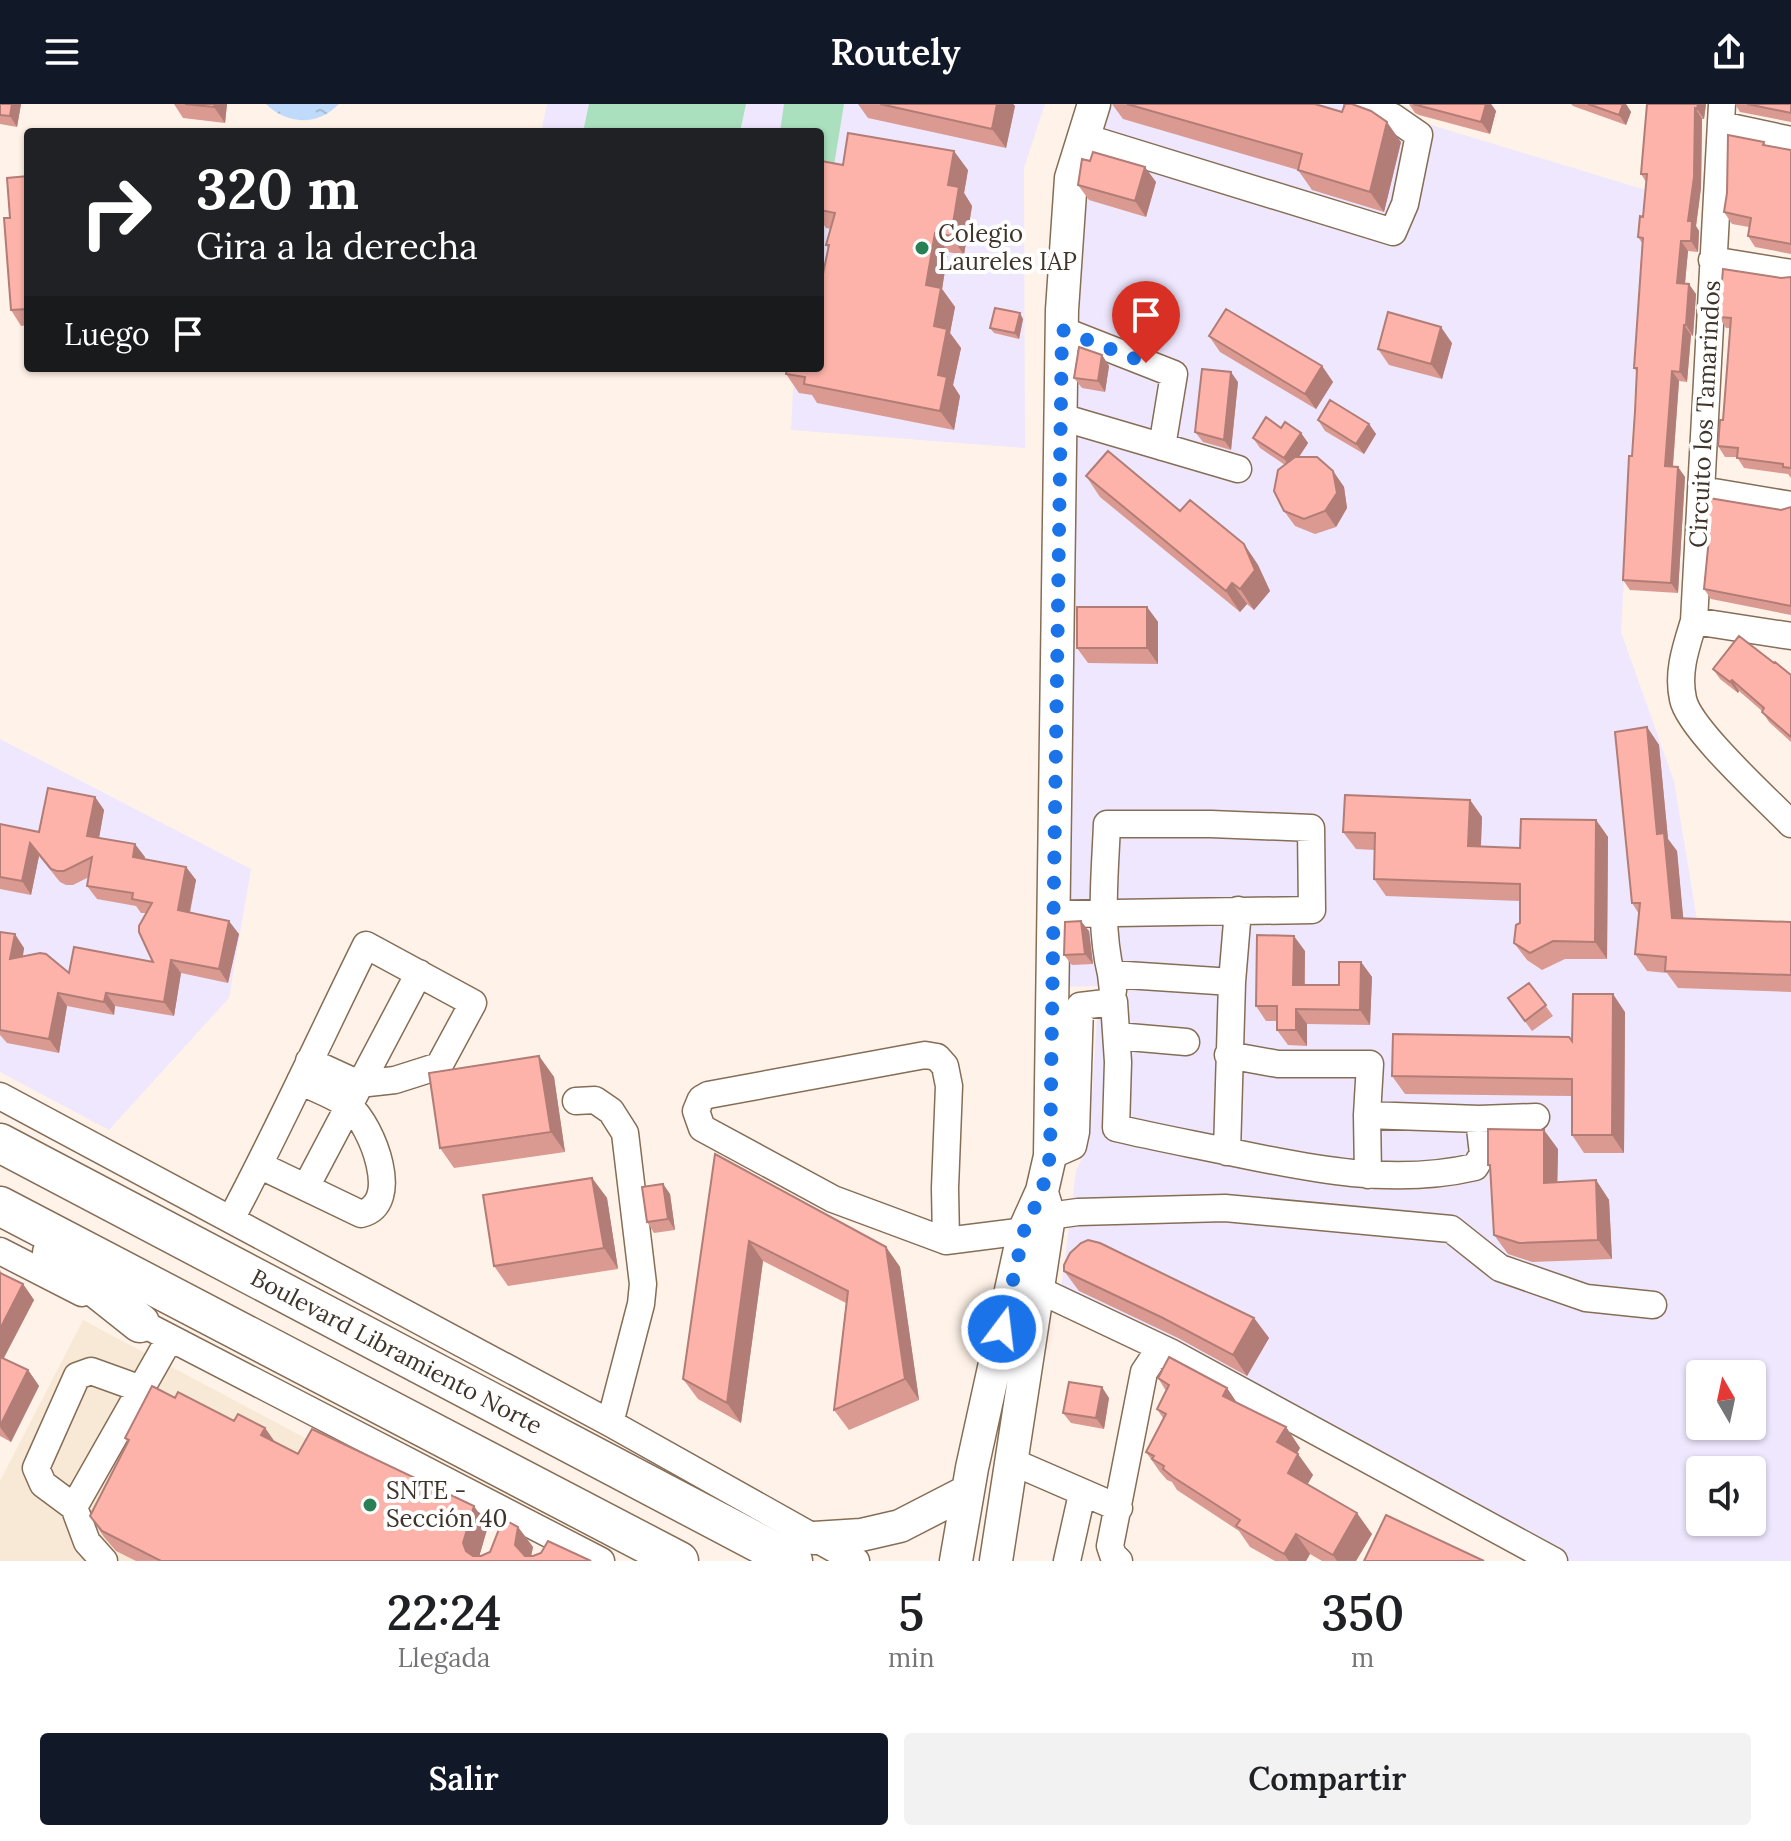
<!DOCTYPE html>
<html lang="es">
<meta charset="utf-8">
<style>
body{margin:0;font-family:Lora,serif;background:#f2f2f2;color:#202124;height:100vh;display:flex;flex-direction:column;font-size:30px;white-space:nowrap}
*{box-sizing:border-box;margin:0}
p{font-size:26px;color:#757577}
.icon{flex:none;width:44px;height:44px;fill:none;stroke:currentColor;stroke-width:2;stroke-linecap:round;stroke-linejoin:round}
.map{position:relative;height:1457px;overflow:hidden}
.side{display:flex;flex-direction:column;background:#fff;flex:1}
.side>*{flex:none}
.guide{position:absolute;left:24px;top:24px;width:800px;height:244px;border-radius:8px;box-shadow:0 2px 6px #0004;background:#202124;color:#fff;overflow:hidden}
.needle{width:52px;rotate:351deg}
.tools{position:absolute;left:1686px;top:1256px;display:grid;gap:16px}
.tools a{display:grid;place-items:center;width:80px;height:80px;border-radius:8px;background:#fff;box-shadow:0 2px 6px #0004;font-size:40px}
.pin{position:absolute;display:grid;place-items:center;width:68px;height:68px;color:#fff;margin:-82px -34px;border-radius:50% 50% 50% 0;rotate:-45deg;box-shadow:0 0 8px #0007}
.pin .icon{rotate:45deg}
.me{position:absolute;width:88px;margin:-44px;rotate:15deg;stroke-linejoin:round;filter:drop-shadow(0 0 6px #0008)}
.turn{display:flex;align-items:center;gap:28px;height:168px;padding:0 40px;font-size:36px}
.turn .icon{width:104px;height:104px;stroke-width:2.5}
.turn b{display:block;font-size:56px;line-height:68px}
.then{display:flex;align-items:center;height:76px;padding:0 40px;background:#0003;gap:16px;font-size:30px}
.eta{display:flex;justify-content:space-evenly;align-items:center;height:136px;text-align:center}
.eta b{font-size:48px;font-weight:600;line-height:56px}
.action{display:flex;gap:16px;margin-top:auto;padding:16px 40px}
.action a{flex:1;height:92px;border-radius:8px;background:#111827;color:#fff;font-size:32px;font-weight:600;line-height:92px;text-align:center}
.action a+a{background:#f2f2f2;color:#202124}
header{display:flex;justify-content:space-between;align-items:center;height:104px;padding:0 40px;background:#111827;color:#fff;font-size:36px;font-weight:600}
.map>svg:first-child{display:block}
.education{fill:#eee7fd;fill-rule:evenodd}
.medical{fill:#f7e9d5}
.pitch{fill:#aae0be}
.water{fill:url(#water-ripples)}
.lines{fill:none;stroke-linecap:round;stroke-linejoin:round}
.minor-casing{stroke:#866d56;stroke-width:29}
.major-casing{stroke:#866d56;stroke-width:35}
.highway-casing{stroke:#866d56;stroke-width:41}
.minor{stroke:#fff;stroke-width:26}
.major{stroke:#fff;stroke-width:32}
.highway{stroke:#fff;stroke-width:38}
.wall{fill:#da9a91}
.shaded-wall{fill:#b17d76}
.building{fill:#fdb3a9;stroke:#b17d76;stroke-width:2}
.route{stroke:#1a73e8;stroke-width:14;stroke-dasharray:0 25.2}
.poi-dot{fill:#288054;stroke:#fff;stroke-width:3}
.labels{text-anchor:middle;stroke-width:8;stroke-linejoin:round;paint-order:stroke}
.poi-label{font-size:24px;fill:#3f342a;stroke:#fff;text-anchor:start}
.street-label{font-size:24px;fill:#3f342a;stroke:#fff}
</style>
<header><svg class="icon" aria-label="menu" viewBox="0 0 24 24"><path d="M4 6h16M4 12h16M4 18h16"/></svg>Routely<svg class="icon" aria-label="share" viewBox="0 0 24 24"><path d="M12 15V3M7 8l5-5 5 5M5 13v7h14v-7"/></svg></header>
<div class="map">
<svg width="1791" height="1457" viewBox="0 0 1791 1457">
<defs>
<pattern id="water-ripples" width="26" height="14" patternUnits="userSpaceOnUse" patternTransform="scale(2)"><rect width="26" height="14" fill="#bfdafa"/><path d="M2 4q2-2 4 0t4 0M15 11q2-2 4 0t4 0" fill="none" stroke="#a5bcd6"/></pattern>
</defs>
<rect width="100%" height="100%" fill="#fff3e9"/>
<!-- education -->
<path class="education" d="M547 0H1045L1024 64 1025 344 791 326 794 264H820V28H541Z
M1109 0H1362L1646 86 1621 528 1674 677 1698 822 1791 828V1457H1547L1059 1201 1076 1067 1089 1039 1099 882 1064 883 1083 76ZM1700 1270H1752V1322H1700ZM1700 1366H1752V1418H1700Z
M0 635 251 765 229 894 109 1026 0 968Z"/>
<!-- medical -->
<path class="medical" d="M83 1216 326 1345 266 1457H0V1377Z"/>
<!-- pitch -->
<path class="pitch" d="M589 0H746L740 28H583Z
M784 0H844L829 92 820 91V28H780Z"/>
<!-- water -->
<path class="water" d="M266 0H339C318 22 287 21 266 0Z"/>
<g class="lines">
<defs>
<path id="minor" d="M1722 0 1694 517 1791 532
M1721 21 1791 36
M1084 33 1393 128 1405 100 1419 31 1393 13 1358 0
M1712 156 1791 169
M1062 226 1174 270 1162 343
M1061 313 1238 365
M1702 386 1791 401
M1694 517C1686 543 1677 568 1683 595 1689 625 1767 695 1791 720
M1054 810C1140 809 1226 808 1312 806L1311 724 1211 720H1107C1105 771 1099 821 1111 870
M1113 887 1111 870 1232 878
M1117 932 1186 938
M1228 951 1278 960H1370L1367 1011 1368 1071
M0 992 610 1319 856 1457
M576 997 595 996 611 1007 625 1029 643 1180 641 1200 610 1319
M1367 1011 1479 1015 1536 1013
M1227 1048 1232 878 1238 806
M1050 1052 1073 1042 1076 1028 1080 902 1114 898 1118 958 1116 1024C1154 1033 1192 1040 1230 1048 1311 1065 1394 1082 1475 1063L1483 1050 1479 1015
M259 1061 361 1110C403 1100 372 1022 350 1003 337 992 315 985 300 977
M306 1083 419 869
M1049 1112 1078 1108 1225 1104 1451 1125 1500 1164 1586 1194 1653 1201
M231 1115C279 1025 321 932 366 841L473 899 439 962 395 976 359 980 309 957
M946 1137 833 1095 702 1024 696 1007 701 995 708 991 925 951 937 953 945 962 949 982 945 1084 946 1137 1024 1127
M0 1147 82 1189
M1021 1180 1039 1186 1170 1248
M128 1212 601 1457
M1013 1358 1119 1404
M74 1403 43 1380 36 1364 77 1272 91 1267 141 1285
M104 1457 87 1438 74 1403 170 1234
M1067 1457 1082 1390
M1119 1457 1113 1451 1110 1442 1144 1268 1154 1253 1170 1248 1554 1457"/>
<path id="major" d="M814 1434 861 1431 900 1422 968 1387
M956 1457 972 1364 1024 1127 1042 1087 1050 1052 1062 206 1071 74 1094 0
M996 1457 1049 1112 1042 1089"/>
<g id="highway">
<path id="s1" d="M0 1039 793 1457"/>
<path d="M0 1102 679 1457"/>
<path d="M52 1149 140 1219"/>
</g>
</defs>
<!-- minor casing -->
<use href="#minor" class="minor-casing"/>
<!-- major casing -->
<use href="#major" class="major-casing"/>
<!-- highway casing -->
<use href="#highway" class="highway-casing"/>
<!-- minor -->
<use href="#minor" class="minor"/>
<!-- major -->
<use href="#major" class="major"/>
<!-- highway -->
<use href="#highway" class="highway"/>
</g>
<!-- wall -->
<path class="wall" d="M0 0H21L17 23 0 20Z
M174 0H227L225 19 183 14Z
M858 0H1013L1015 2 1006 44 868 14Z
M1112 0H1315L1401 38 1384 108 1312 86 1298 66 1123 15Z
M1409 0H1491L1496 7 1490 30 1419 11 1415 9Z
M1571 0H1626L1631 8 1626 21 1573 2Z
M1647 0H1706L1704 15H1702L1701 84 1696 122 1699 127 1698 148 1688 147 1685 180 1696 190 1693 232 1691 231 1687 278 1679 277 1673 363H1678L1685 373 1678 489 1630 486 1623 476 1632 352 1637 268 1634 264 1642 139 1638 133 1643 113 1646 78 1641 70Z
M1735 0H1791V18L1740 8Z
M1764 38 1766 42 1791 46V150L1755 143 1748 132 1749 123 1732 120 1724 108 1727 89Z
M820 64 968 66 964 89 972 102 964 151 948 148 942 185 955 203 950 229 961 244 953 281 960 292 954 326 817 299 812 291 799 289 786 270 820 264 828 144 826 141 831 125 826 124 820 115Z
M28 72V221L21 222 11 206 10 114Z
M1156 78 1146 113 1089 96 1078 81Z
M1791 173V374L1788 370 1744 364 1737 353H1725L1718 342 1723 316 1730 224H1726L1719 213 1781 174Z
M1023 215 1019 235 994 229 990 224Z
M1209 232 1322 262 1333 278 1316 305 1220 248Z
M1452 239 1442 275 1389 261 1378 245Z
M1102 251 1109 262 1105 288 1082 284 1074 274Z
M1238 278 1231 346 1203 338 1195 328Z
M1318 316 1369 320 1376 330 1364 350 1325 327Z
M1281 324 1301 329 1308 339 1299 353 1333 367 1344 383 1347 404 1336 423 1315 430 1295 422 1284 407 1285 361 1260 344 1253 334Z
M1086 372 1180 407 1244 440 1258 461 1270 487 1254 506 1247 500 1240 508 1100 393Z
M1791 403V511L1711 495 1704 485 1709 437 1707 434Z
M1147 503 1158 518V560L1088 559 1077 544Z
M1774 559 1791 571V638L1769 618 1762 607 1739 587 1738 589 1720 575 1713 565Z
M1647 623 1659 641 1668 735 1677 747 1683 815 1791 818V888L1678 884 1667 869 1647 867 1635 850 1639 810 1632 799Z
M95 693 104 706 99 734 145 753 144 755 186 763 196 776 190 809 239 830 228 879 181 869 174 912 115 902 114 911 67 902 59 949 7 939 0 931V828L24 844 23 852 69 869 153 858 146 809H141L136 802 97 795 87 782 89 773 73 781H66L60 778 39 752 31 791 0 785V720L39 728Z
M1470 696 1482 713 1481 742 1520 744 1596 716 1608 733 1607 855H1565L1542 866 1527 856 1514 839 1520 819V797L1386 792 1374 775 1375 746 1356 745 1343 728Z
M1089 827 1093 860 1072 861 1064 851Z
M1305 847V881H1339L1361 858 1372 873 1370 921 1307 920V942L1288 941 1277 926V917H1266L1256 902Z
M1529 879 1553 912 1532 927 1508 894Z
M1625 908 1624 1049H1584L1572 1031V992L1405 990 1392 972 1572 937Z
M539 952 554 973 565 1048 454 1064 440 1044Z
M1558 1045 1557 1078 1596 1076 1609 1096 1612 1155 1532 1158 1508 1150 1494 1131 1490 1065 1488 1061Z
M715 1050 886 1143 900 1163 919 1296 849 1326 834 1306 846 1199 763 1157 741 1319 698 1295 683 1275Z
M592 1074 607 1094 618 1165 508 1182 494 1162Z
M663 1080 670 1090 675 1126 654 1129 647 1118Z
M0 1166 3 1171 23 1180 34 1196 4 1254 28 1266 39 1282 11 1338 0 1332Z
M1064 1167 1254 1214 1269 1234 1247 1272 1178 1234 1079 1187Z
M1158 1274 1227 1284 1237 1299 1286 1323 1300 1344 1297 1349 1313 1371 1307 1380 1372 1430 1356 1457H1322L1310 1450 1306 1457H1275L1250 1443 1239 1427 1177 1386 1172 1378 1167 1376 1160 1368 1146 1348 1163 1314 1157 1305 1166 1287Z
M175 1294 234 1317 265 1324 275 1338 298 1350 488 1422 479 1452 490 1448 518 1423 533 1443 531 1452 591 1457H136L116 1447 104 1433 90 1412 128 1339 125 1334Z
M1109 1294 1104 1325 1071 1319 1063 1309Z"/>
<!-- shaded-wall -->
<path class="shaded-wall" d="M12 0H21L17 23 10 12Z
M214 0H227L225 19 214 3Z
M997 0H1013L1015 2 1006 44 992 25Z
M1486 0H1491L1496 7 1490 30 1481 18Z
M1623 0H1626L1631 8 1626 21 1619 11Z
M1698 0H1706L1704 15 1697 5Z
M1695 4 1702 15 1701 84 1696 122 1699 127 1698 148 1691 137 1688 117Z
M1387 18 1401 38 1384 108 1370 88Z
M954 47 968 66 964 89 972 102 964 151 951 132 948 81Z
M1145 63 1156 78 1146 113 1135 97Z
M935 129 948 148 942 185 955 203 950 229 961 244 953 281 960 292 954 326 940 307 934 222 926 181Z
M1681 137 1688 147 1684 189 1677 179Z
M1689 180 1696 190 1693 232 1686 221Z
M1020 209 1023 215 1019 235 1015 229Z
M1684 221 1691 231 1687 278 1680 268Z
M1441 223 1452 239 1442 275 1431 260Z
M1102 251 1109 262 1105 288 1098 277Z
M1322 262 1333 278 1316 305 1305 290Z
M1672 267 1679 277 1672 372 1665 362Z
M1231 268 1238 278 1231 346 1224 336Z
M1369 320 1376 330 1364 350 1356 340Z
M1301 329 1308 339 1291 365 1284 354Z
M1678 363 1685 373 1678 489 1671 479Z
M1333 367 1344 383 1347 404 1336 423 1325 407Z
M1244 440 1258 461 1270 487 1254 506 1240 485Z
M1232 479 1247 500 1240 508 1226 487Z
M1147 503 1158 518V560L1147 544Z
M1732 576 1739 587 1738 589 1730 578Z
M1647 623 1659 641 1668 735 1677 747 1685 832 1672 814 1657 730Z
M95 693 104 706 97 745 87 732Z
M1470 696 1482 713 1480 759 1468 742Z
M1596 716 1608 733 1607 855 1595 838Z
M30 739 39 752 31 791 22 777Z
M135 740 145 753 142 767 133 753Z
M186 763 196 776 187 820 178 806Z
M229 817 239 830 228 879 219 865Z
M1081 817 1089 827 1093 860 1085 850Z
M15 830 24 844 20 868 10 855Z
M1294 832 1305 847 1304 896 1293 881Z
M171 856 181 869 174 912 164 898Z
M1361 858 1372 873 1370 921 1360 906Z
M58 889 67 902 59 949 49 935Z
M106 889 115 902 114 911 104 898Z
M1613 890 1625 908 1624 1049 1612 1031Z
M1296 905 1307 920V942L1296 926Z
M539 952 554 973 565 1048 551 1028Z
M1544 1026 1558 1045 1557 1098 1544 1079Z
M592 1074 607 1094 618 1165 604 1144Z
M1596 1076 1609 1096 1612 1155 1598 1136Z
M663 1080 670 1090 675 1126 668 1115Z
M749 1137 763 1157 741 1319 727 1299Z
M886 1143 900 1163 919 1296 905 1275Z
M23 1180 34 1196 0 1261V1225Z
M1254 1214 1269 1234 1247 1272 1233 1251Z
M28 1266 39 1282 11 1338 0 1323Z
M1102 1283 1109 1294 1104 1325 1096 1314Z
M1227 1284 1241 1305 1223 1292Z
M1286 1323 1300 1344 1292 1359 1277 1338Z
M265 1324 279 1344 261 1331Z
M1298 1350 1313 1371 1302 1390 1288 1369Z
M474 1402 488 1422 478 1457 466 1447 463 1439Z
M1357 1409 1372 1430 1356 1457H1337L1333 1451Z
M518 1423 533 1443 530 1457 515 1441Z
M1296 1430 1310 1450 1306 1457H1289L1284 1450Z"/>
<!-- building -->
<path class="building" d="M0 0H12L10 12 0 11Z
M185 0H214V3Z
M880 0H997L992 25Z
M1127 0H1315L1342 8 1345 0H1352L1371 7 1387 18 1370 88 1298 66 1302 50Z
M1413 0H1486L1481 18Z
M1588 0H1623L1619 11Z
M1647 0H1698L1697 5 1695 4 1694 73 1688 117H1692L1691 137H1681L1677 179 1689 180 1686 221H1684L1680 268 1672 267 1665 362 1678 363 1671 479 1623 476 1629 352H1632L1635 307 1637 264H1634L1643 134 1638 133 1640 112 1643 113 1647 70H1641Z
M1747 0H1791V9Z
M848 29 954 47 948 81 959 83 951 132 935 129 926 181 941 184 934 222 947 225 938 271 947 273 940 307 804 280 805 273 786 270 787 264H820V184L829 141H826L835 109 820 106V64L821 57 843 61Z
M1728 31 1764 38 1763 41 1791 46V140L1748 132 1751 114 1724 108 1727 89Z
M1093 48 1145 63 1135 97 1078 81 1082 55 1090 57Z
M28 72V205L11 206 4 114H10L7 74Z
M1723 165 1781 174 1791 173V364L1783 363V360L1737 354 1738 344 1718 342 1720 316H1723L1731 214 1719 213Z
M995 204 1020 209 1015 229 990 224Z
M1226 205 1322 262 1305 290 1209 232Z
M1388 208 1441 223 1431 260 1378 245Z
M1079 243 1102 251 1098 277 1074 274Z
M1202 265 1231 268 1224 336 1195 328Z
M1330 296 1369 320 1356 340 1318 316Z
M1266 313 1281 324 1285 318 1301 329 1284 354 1253 334Z
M1108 347 1180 407 1190 396 1244 440 1255 466 1240 485 1232 479 1226 487 1086 372Z
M1295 353H1317L1333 367 1337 389 1325 407 1304 415 1284 407 1274 387 1278 366Z
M1709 394 1781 406 1791 403V502L1704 485 1709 434H1707Z
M1077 503H1147V544H1077Z
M1739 532 1774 559 1775 558 1791 571V633L1762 608 1764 604 1732 576 1730 578 1713 565Z
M1647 623 1657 730 1664 729 1672 814 1791 818V871L1665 867 1666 853 1635 850 1640 799H1632L1615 628Z
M48 684 95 693 87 732 135 740 133 753 186 763 178 806 229 817 219 865 171 856 164 898 106 889 104 898 58 889 49 935 0 926V828L15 830 10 855 40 849 46 850 69 869 74 843 153 858 139 828V822L152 799 132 795 133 789 87 782 92 753 64 767H57L51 765 30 739 22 777 0 773V720L39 728Z
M1345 691 1470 696 1468 742 1520 744 1521 715 1596 716 1595 838 1553 837 1530 849 1514 839 1516 821 1520 819V780L1374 775 1375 729 1343 728Z
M1081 817 1085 850 1064 851 1065 818Z
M1257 831 1294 832 1293 881H1339V858H1361L1360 906 1296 905V926H1277V902H1256Z
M1529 879 1546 901 1525 917 1508 894Z
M1573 890H1613L1612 1031H1572V975L1392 972 1393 930 1569 933 1572 937Z
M539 952 551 1028 440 1044 429 969Z
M1488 1025 1544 1026V1079L1596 1076 1598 1136 1519 1139 1494 1131 1490 1061H1488Z
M715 1050 886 1143 905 1275 834 1306 848 1187 749 1137 727 1299 683 1275Z
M592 1074 604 1144 494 1162 483 1091Z
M663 1080 668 1115 647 1118 642 1083Z
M1088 1136 1100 1139 1254 1214 1233 1251 1163 1214 1064 1167V1161L1070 1149 1081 1139Z
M0 1169 23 1180 0 1225Z
M0 1253 28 1266 0 1322Z
M1169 1253 1227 1284 1223 1292 1286 1323 1277 1338 1298 1350 1288 1369 1357 1409 1333 1451 1296 1430 1284 1450 1236 1422 1240 1416 1173 1373 1163 1365 1164 1362 1152 1355 1154 1352 1146 1348 1166 1310 1157 1305 1169 1281 1158 1274Z
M1069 1278 1102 1283 1096 1314 1063 1309Z
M152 1282 175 1294 178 1288 234 1317 238 1310 265 1324 261 1331 298 1350 312 1325 474 1402 463 1439 466 1447 473 1452H481L490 1448 503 1415 518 1423 515 1441 525 1452H533L541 1449 548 1437 591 1457H161L102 1427 90 1412 129 1336 125 1334Z
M1386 1411 1484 1457H1364Z"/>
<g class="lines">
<!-- route -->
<path class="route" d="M1002 1225 1024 1127 1042 1087 1050 1052 1062 226 1146 259"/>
</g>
<!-- markers -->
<g class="poi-dot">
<circle cx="922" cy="144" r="8"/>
<circle cx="370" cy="1401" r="8"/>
</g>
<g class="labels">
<!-- poi labels -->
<g class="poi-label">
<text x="938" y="138">Colegio<tspan x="938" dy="28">Laureles IAP</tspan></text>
<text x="386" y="1395">SNTE -<tspan x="386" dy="28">Sección 40</tspan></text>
</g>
<!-- street labels -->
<g class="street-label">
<text transform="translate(1705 310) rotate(-87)" y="8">Circuito los Tamarindos</text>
<text dy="8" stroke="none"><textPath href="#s1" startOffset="448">Boulevard Libramiento Norte</textPath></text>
</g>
</g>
</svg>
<div class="tools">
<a><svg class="needle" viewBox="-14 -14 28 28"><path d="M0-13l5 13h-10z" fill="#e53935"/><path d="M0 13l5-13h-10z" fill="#757577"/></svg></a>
<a><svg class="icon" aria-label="sound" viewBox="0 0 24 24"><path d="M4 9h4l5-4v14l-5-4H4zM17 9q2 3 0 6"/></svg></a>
</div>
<div class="pin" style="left:1146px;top:259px;background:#d93025"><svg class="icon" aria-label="arrive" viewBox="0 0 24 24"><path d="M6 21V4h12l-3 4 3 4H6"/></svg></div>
<svg class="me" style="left:1002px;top:1225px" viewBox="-20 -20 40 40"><circle r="17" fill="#1a73e8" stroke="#fff" stroke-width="3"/><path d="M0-11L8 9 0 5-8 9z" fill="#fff"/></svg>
<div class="guide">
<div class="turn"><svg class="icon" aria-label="right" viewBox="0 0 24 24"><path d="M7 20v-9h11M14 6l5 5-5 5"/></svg><div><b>320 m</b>Gira a la derecha</div></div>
<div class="then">Luego<svg class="icon" aria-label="arrive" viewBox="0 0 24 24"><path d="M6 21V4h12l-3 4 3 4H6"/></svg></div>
</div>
</div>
<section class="side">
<div class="eta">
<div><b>22:24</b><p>Llegada</p></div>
<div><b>5</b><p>min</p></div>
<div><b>350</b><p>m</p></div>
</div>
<div class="action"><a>Salir</a><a>Compartir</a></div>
</section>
